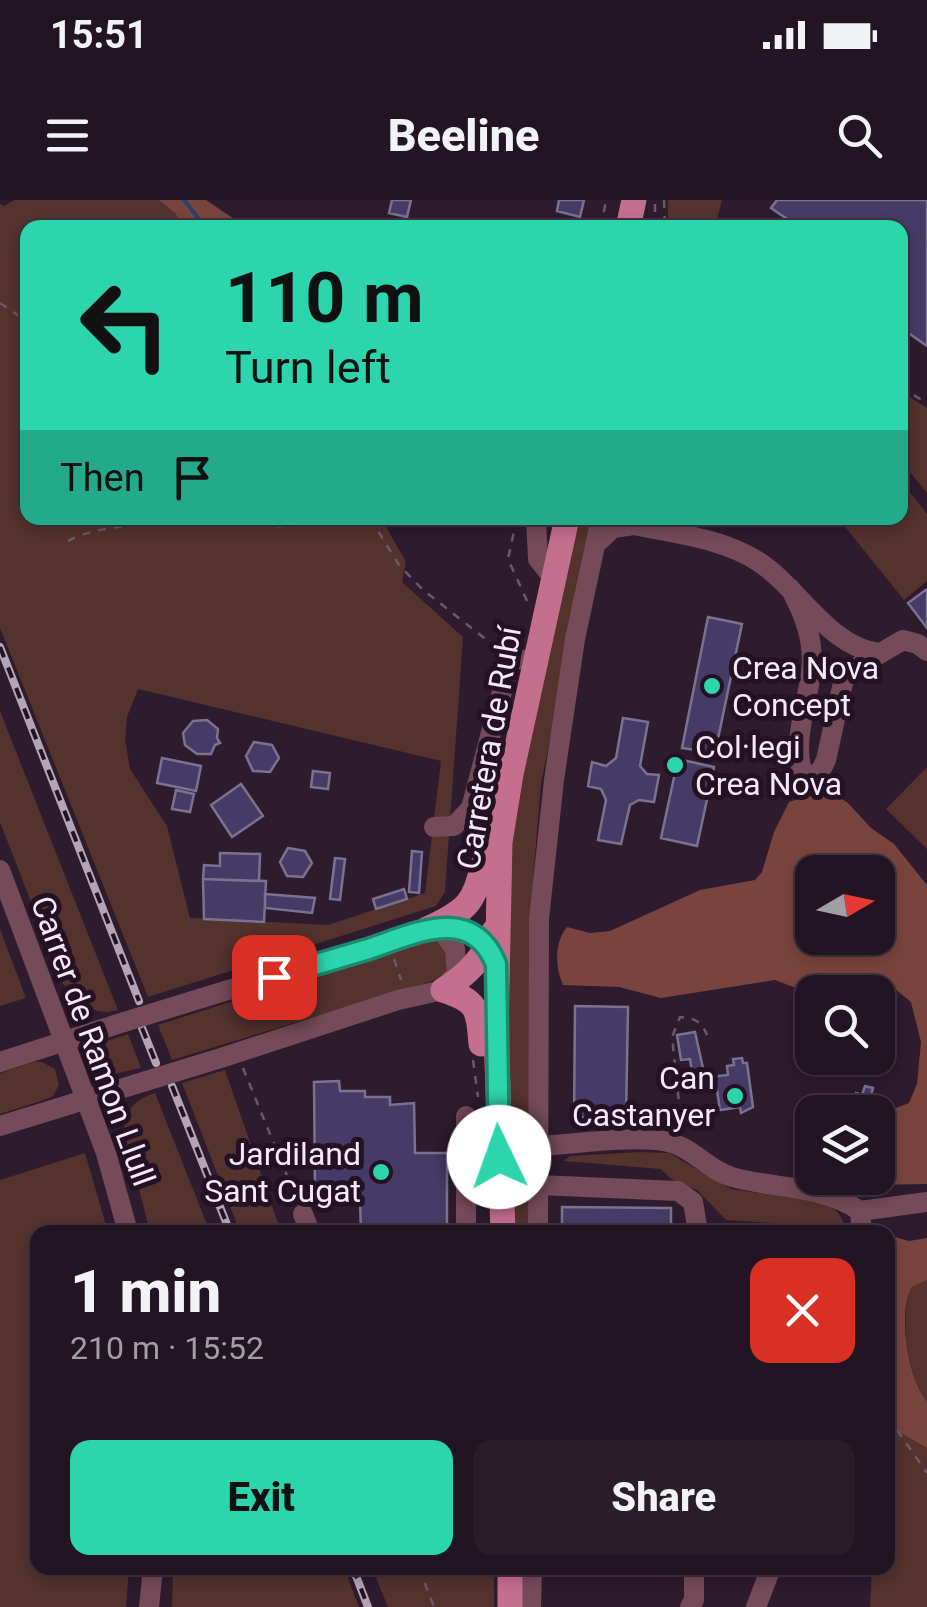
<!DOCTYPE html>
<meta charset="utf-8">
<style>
body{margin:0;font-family:Roboto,sans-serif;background:#2a1d2a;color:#f1f3f6;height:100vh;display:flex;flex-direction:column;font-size:38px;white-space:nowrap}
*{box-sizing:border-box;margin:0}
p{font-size:32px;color:#a29ea5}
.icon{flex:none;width:55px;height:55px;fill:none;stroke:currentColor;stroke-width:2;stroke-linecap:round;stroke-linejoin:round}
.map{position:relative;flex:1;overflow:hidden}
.panel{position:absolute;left:30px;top:1025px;width:865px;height:350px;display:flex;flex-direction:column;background:#221422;border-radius:20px;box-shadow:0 5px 15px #0003,0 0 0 2px #3f3340}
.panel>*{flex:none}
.top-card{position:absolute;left:20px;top:20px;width:888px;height:305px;border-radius:20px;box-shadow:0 5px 15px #0003,0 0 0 2px #3f3340;background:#2cd5ab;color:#111;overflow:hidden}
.needle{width:65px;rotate:81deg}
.buttons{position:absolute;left:795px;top:655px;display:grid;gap:20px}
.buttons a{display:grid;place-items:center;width:100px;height:100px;border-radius:20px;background:#221422;box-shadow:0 5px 15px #0003,0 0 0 2px #3f3340;font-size:50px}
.pin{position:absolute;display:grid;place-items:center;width:85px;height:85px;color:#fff;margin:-42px;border-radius:20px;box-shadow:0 5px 15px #0006}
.me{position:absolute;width:110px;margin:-55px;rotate:357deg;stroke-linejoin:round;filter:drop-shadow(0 0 8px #0008)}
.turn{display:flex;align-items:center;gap:35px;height:210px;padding:0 40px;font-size:45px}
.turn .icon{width:130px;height:130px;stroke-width:2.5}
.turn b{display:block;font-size:70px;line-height:85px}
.then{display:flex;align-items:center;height:95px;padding:0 40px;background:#0003;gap:20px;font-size:38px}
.round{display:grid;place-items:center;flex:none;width:105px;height:105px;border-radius:20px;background:#2a1d2a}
.summary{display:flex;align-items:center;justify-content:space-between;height:170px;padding:0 40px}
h1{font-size:60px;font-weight:800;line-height:75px}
.primary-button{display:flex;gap:20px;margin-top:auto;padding:20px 40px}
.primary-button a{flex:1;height:115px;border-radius:20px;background:#2cd5ab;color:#111;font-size:40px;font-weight:800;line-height:115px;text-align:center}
.primary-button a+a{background:#2a1d2a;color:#f1f3f6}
.status{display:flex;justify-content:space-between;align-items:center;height:70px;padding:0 50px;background:#221422;direction:ltr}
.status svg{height:28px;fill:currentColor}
header{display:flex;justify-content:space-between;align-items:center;height:130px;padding:0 40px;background:#221422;font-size:45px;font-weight:800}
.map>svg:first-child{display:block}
.green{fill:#54322d;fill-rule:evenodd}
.forest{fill:#79443d;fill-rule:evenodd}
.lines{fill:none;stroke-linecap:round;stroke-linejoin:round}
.stream{stroke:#2d4069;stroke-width:4}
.building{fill:#463a66;stroke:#79738f;stroke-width:2.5}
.path{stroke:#6b596b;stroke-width:2.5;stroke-dasharray:8 8;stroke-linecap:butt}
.minor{stroke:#754b59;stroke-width:20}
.major{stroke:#c56f8f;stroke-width:25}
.rail-casing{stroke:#b4a5b4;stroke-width:8}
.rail{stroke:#241224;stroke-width:4;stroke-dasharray:11;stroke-linecap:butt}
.minor-bridge{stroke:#754b59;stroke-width:20}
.route-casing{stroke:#1d8a6f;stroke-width:25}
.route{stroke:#2cd5ab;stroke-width:18}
.poi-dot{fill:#2cd5ab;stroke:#241224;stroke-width:4}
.labels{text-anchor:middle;stroke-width:10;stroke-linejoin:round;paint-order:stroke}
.poi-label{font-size:32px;fill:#f6e9f6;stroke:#241224;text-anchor:start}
.street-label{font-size:32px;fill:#f6e9f6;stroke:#241224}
</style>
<div class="status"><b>15:51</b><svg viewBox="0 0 49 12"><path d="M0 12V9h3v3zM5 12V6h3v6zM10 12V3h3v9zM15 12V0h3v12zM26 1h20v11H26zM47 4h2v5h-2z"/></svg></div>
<header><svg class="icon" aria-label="menu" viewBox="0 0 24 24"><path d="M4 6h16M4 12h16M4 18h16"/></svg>Beeline<svg class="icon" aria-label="search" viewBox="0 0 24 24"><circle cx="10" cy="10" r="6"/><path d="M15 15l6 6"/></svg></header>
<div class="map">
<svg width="927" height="1407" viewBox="0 0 927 1407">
<rect width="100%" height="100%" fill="#2e1b2e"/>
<!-- green -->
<path class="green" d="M14 0H159L175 13 183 27 28 28V318H381L406 362 402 382 463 437 445 692 436 706 148 797 0 428V4L4 6ZM138 489 441 561 425 693 328 725 190 718 167 626 130 569 125 539 127 517Z
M668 0H722L715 27H668Z
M900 191 927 208V293L900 260Z
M900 280 927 314V381L904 400 838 318H900Z
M573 318H594L541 584 533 679 528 1032H511L505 681 520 570Z
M0 511 118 810C93 817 76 802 62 782L0 622Z
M927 567V649L886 609Z
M0 729 26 798 0 806Z
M437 740 446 746 450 766 443 775 432 781 172 860 158 825 422 741Z
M128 834 141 868 109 875 98 864 96 855 104 842Z
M34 862H42L55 869 59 885 53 896 44 900 0 914V873Z
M225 870 281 1032H240L182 883Z
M155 893 210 1032H150L124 931C125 911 135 899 155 893Z
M639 952 669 953 731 989 823 1002C837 1009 844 1016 844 1032H796L787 1024 726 1020 697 990 671 979 661 969 564 961 570 956Z
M85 953 108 1032H38V1368H129L126 1407H0V980Z
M927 1080V1201C908 1180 898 1112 912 1087Z
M888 1226 927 1248V1407H870L872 1368H888Z
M173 1368H344L359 1407H172Z
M372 1368H494V1407H388Z"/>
<!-- forest -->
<path class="forest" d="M159 0H206L246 27H183L175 13Z
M807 596 839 597 848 603 871 628 894 644 927 685V984L870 985 856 978H878V915L909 903 917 884 921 842 911 802 895 789 884 785 812 794 775 780 661 798 619 787 563 785C555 767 554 743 567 727L590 733 610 731 700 690 755 680 762 672 774 632 789 602ZM878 672V738H812V672Z
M888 1035 909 1041 927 1038V1080L912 1087C897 1111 908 1180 927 1201V1248L888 1226Z"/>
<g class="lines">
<!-- stream -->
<path class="stream" d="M184 0 206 28"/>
</g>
<!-- building -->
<path class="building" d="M392 0H411L407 17 389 13Z
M559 0H584L580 17 557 11Z
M777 0H927V146L900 127V28H786L790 21 771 8Z
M927 389V428L908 403Z
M708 417 742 424 715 553 682 548Z
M623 518 648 522 640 566 647 574 659 575 654 602 639 600 630 605 621 644 598 640 606 600 601 589 588 586 592 562 606 566 616 558Z
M207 520 218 529 217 538 220 543 215 545 211 554H197L185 545 183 533 193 521Z
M254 542 272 545 279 558 270 572 253 571 246 556Z
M162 558 201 566 196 591 157 583Z
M678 559 714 567 697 646 661 638Z
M313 571 330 573 328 589 311 587Z
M241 584 263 616 232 637 211 605Z
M176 590 194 594 190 612 172 609Z
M288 648 305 651 312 663 303 677 287 676 280 662Z
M412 651 422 652 419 693 409 692Z
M220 653 260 654 259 681 203 679 204 665 220 666Z
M335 658 345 659 340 700 330 699Z
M203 679 266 681 264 722 204 719Z
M404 689 407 699 376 709 373 699Z
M265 694 315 698 312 713 265 708Z
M575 806 628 807 626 918 574 917Z
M695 832 706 882 694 884 690 859 681 860 677 835Z
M742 858 743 863H747L753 907 741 913 740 907 720 910 716 884 710 885 709 877 728 875 727 866 734 865 733 859Z
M339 881 340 891H365V897H390V905L414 903 415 953H447V1032H361L360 1000 341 1001 340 991H315L314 882Z
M865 886 873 888 871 896 875 897 871 912H850L856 893 862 895Z
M562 1007 671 1008V1032H562Z
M557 1368H668V1373L557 1369Z"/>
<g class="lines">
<!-- path -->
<path class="path" d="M664 0 665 28
M601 28 606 0
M655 28V0
M0 103 28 122
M900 187 927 203
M370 318 399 365 422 389 493 445
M517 318 508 359 528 403
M68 341C107 319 199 323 245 325 274 326 302 329 330 318
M394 759 401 780
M473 860 478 897
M243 868 297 1000
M682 931 672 837 680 817C695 818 701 821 707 835
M888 1217 927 1273
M419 1368 434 1407"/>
<!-- minor -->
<path class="minor" d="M536 318 538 359 554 379
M634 325C676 334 722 338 759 362 800 389 829 447 879 453
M597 343 613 328 634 325 621 318
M790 388C804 414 815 441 811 472 807 506 792 541 803 575L819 574 826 560 845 474 903 440 918 444 927 451
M434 627 454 626 471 608 504 484 505 456 535 462
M0 670 106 953 128 1032
M202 798 427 729 443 732 455 749 457 773 443 790 398 800 224 857
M0 862 124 822
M466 916V1032
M0 926 146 881
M539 946C577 944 618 937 656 940 692 943 703 968 732 977 774 989 823 985 860 1011L927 1002
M538 985 678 991 693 1002 698 1032
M860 1011 862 1032
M303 1014 310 1032
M538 1032 539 719 554 580 575 439 601 318
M149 1407 153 1368
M531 1407 532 1368
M690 1407 694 1400V1368
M756 1407 771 1368"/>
<!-- major -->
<path class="major" d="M628 28 634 0
M427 729C478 706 473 698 488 648
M443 790C478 801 478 809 481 844
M443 790C467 775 484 758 494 731
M503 1032 496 833 500 642 511 574 567 318
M510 1368V1407"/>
<defs>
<path id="rail" d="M0 447 139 801
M142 828 156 863
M172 886 230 1032
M353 1368 368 1407"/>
</defs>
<!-- rail casing -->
<use href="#rail" class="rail-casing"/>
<!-- rail -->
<use href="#rail" class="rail"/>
<!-- minor-bridge -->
<path class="minor-bridge" d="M124 822 202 798
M146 881 224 857"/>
</g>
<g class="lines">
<defs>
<path id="route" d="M274 777C304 768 335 759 365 750 410 736 471 702 496 764L499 957"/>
</defs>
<!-- route casing -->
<use href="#route" class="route-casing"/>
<!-- route -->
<use href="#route" class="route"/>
</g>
<!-- markers -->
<g class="poi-dot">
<circle cx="712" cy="486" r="10"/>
<circle cx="675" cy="565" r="10"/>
<circle cx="735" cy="896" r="10"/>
<circle cx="381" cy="972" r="10"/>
</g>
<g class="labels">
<!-- poi labels -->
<g class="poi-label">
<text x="732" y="479">Crea Nova<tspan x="732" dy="37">Concept</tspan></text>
<text x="695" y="558">Col·legi<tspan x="695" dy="37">Crea Nova</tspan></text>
<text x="715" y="889" text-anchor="end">Can<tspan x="715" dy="37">Castanyer</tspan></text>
<text x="361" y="965" text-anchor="end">Jardiland<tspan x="361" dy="37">Sant Cugat</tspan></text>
</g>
<!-- street labels -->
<g class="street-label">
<text transform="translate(489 548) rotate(-80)" y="11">Carretera de Rubí</text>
<text transform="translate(93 841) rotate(70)" y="11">Carrer de Ramon Llull</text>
</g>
</g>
</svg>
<div class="buttons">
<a><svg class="needle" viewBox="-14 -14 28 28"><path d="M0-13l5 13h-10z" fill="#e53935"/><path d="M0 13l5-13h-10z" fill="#a29ea5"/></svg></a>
<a><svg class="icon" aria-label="search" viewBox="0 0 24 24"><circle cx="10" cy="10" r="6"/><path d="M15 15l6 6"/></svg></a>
<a><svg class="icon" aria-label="layers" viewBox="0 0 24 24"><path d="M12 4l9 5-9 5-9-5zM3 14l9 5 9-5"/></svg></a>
</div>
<div class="pin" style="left:274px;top:777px;background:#d93025"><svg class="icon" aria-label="arrive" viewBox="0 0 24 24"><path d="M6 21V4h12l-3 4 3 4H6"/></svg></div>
<svg class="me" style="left:499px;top:957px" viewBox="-20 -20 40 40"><circle r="19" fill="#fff"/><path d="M0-13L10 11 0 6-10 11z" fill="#2cd5ab"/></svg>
<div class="top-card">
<div class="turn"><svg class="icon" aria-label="left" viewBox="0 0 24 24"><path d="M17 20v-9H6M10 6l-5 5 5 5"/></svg><div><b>110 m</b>Turn left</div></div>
<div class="then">Then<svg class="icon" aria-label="arrive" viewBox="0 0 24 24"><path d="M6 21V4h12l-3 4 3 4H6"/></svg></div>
</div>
<section class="panel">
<div class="summary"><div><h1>1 min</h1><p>210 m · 15:52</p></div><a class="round" style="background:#d93025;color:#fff"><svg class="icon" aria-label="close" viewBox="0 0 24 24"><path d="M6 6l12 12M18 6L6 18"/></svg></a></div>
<div class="primary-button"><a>Exit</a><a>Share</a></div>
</section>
</div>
